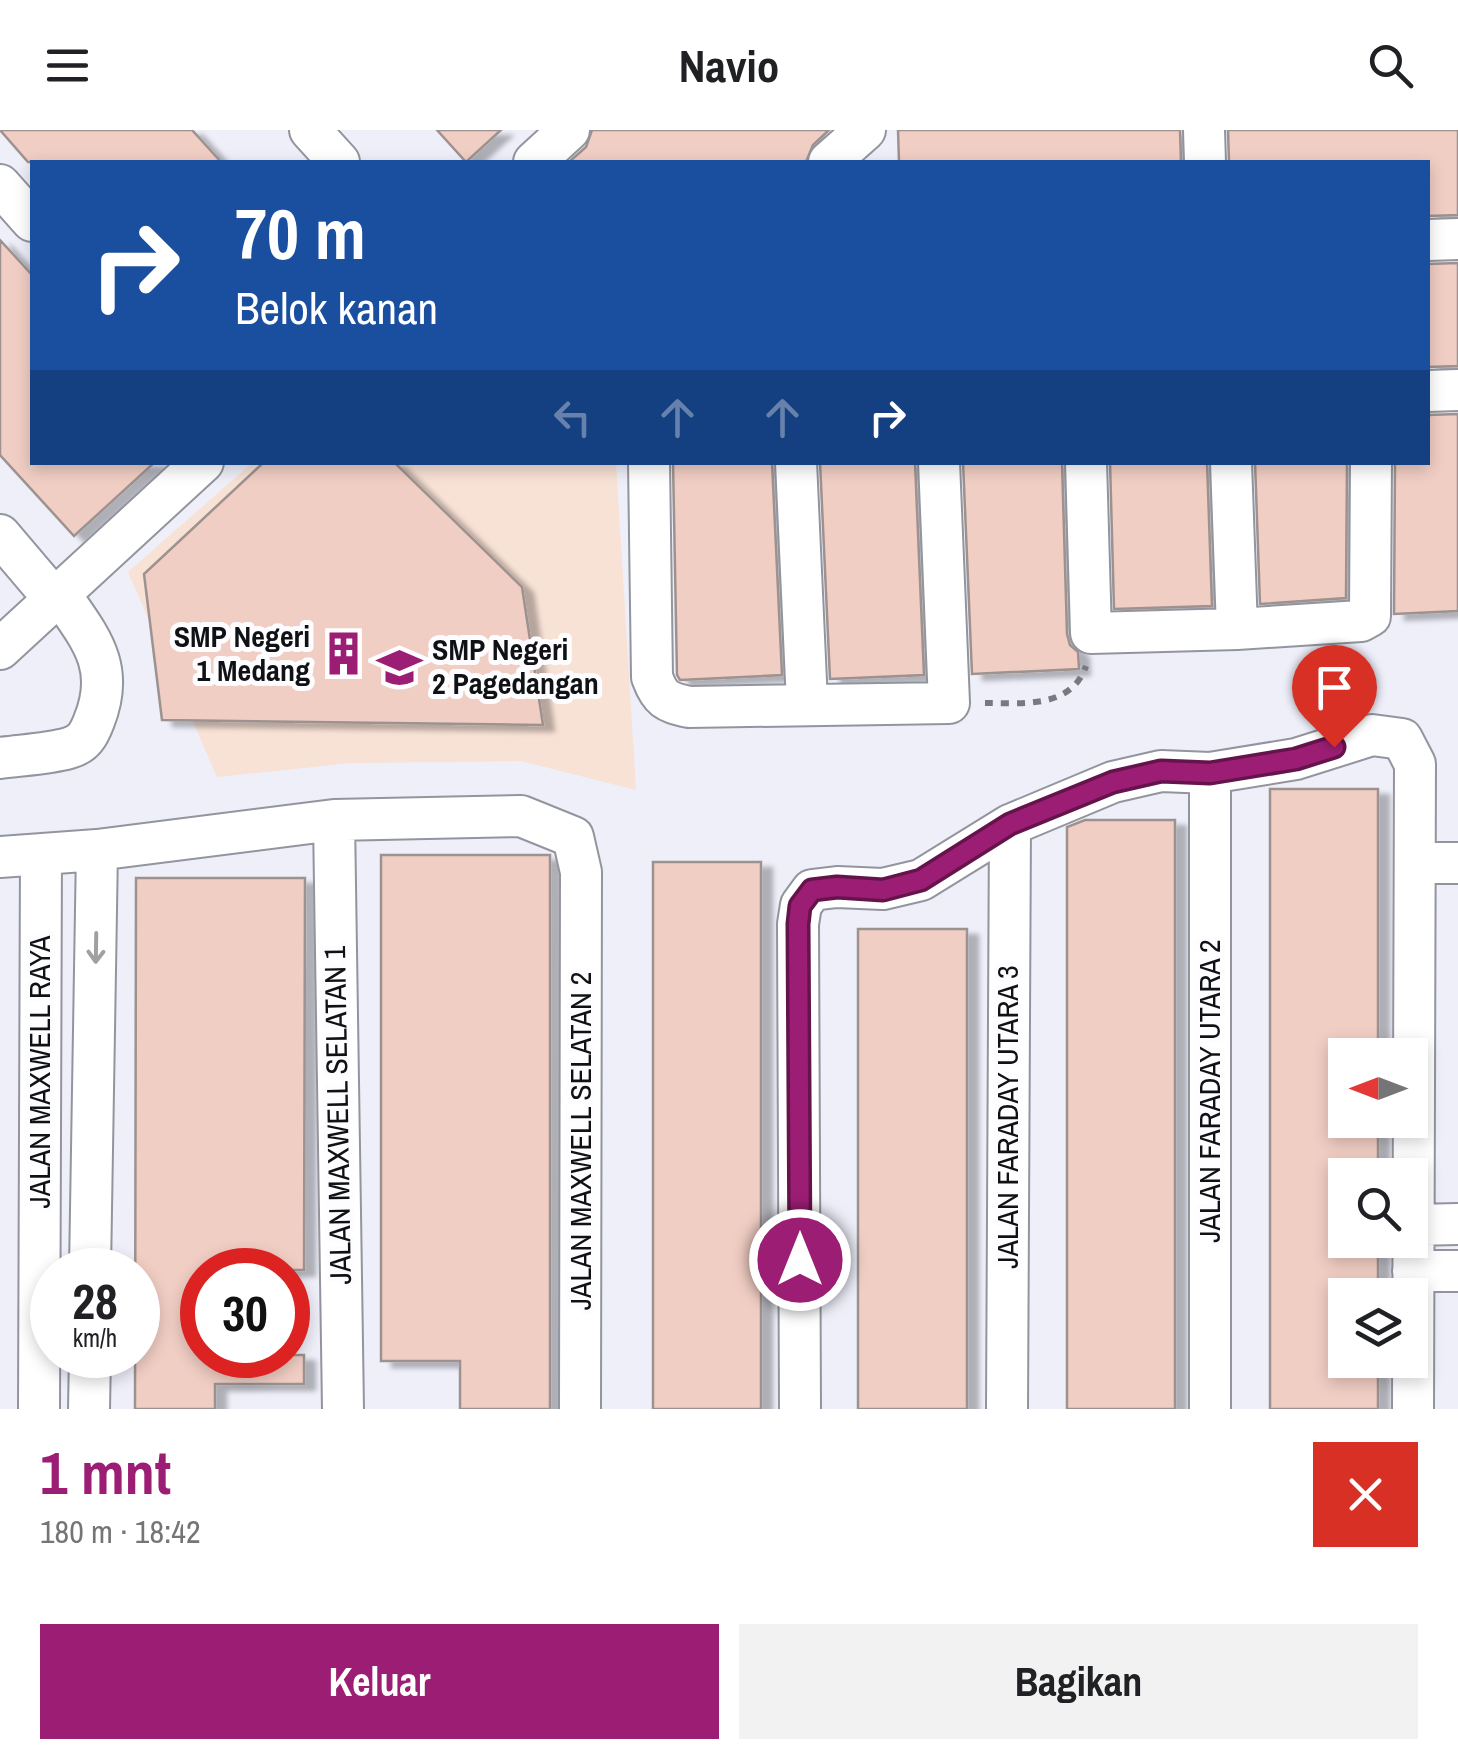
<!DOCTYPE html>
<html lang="id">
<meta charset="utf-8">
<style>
body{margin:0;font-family:"Archivo Narrow",sans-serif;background:#f2f2f2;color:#202124;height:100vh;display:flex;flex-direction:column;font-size:38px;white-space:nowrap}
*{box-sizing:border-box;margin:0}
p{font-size:32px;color:#757577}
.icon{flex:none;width:55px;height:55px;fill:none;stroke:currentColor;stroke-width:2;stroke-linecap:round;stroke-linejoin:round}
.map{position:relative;height:1279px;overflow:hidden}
.panel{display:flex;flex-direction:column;background:#fff;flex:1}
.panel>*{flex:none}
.hud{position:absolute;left:30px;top:30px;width:1400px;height:305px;border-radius:0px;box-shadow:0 5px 15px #0003;background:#1a4fa0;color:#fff;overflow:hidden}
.needle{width:65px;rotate:270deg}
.fabs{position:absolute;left:1328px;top:908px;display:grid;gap:20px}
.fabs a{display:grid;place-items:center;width:100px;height:100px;border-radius:0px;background:#fff;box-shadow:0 5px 15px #0003;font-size:50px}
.speed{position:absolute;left:30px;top:1118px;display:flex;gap:20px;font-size:50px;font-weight:700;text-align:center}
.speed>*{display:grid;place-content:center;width:130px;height:130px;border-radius:50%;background:#fff;box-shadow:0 5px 15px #0003;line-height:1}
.speed small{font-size:25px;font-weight:400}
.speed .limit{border:15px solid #d22;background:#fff;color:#111}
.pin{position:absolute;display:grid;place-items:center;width:85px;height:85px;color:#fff;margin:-102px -42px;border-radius:50% 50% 50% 0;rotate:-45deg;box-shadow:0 0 10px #0007}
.pin .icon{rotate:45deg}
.me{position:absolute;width:110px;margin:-55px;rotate:0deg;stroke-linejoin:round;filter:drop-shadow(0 0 8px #0008)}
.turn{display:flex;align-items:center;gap:35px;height:210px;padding:0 40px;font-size:45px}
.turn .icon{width:130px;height:130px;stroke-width:2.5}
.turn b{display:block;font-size:70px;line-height:85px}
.lanes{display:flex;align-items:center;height:95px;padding:0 40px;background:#0003;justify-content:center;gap:50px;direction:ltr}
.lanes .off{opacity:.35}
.round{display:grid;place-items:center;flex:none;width:105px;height:105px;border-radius:0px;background:#f2f2f2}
.summary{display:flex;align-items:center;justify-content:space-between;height:170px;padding:0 40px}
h1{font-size:60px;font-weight:800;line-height:75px;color:#9c1e74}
.button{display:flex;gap:20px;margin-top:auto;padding:20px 40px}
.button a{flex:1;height:115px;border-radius:0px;background:#9c1e74;color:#fff;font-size:40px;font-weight:800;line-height:115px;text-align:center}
.button a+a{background:#f2f2f2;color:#202124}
header{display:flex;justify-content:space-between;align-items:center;height:130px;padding:0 40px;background:#fff;font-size:45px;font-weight:800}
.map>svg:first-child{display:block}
.education{fill:#f8e1d5}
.building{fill:#f1cec4;stroke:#9d928f;stroke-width:2.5;filter:url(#shadow)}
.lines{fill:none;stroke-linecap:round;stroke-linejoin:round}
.street-casing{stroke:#93959e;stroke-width:44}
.path{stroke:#787980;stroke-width:6;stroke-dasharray:8 8;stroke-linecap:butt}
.street{stroke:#fff;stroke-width:40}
.oneway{stroke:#9fa0a1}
.route-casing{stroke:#65144b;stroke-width:25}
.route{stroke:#9c1e74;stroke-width:18}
.labels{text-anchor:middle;stroke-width:10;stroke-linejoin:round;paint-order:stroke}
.poi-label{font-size:30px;font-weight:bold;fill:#101114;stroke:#fdfdff;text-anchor:end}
.street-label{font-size:30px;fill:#101114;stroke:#fdfdff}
</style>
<header><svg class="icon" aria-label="menu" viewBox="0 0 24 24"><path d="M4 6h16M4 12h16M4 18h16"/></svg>Navio<svg class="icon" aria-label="search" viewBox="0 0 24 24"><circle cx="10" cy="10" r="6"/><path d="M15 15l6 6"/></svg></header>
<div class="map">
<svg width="1458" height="1279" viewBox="0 0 1458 1279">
<defs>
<filter id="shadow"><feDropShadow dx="11" dy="6" stdDeviation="2.5" flood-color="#0004"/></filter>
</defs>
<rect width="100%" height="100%" fill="#eeeff9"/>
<!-- education -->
<path class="education" d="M252 333H616L636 660 521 631 351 633 217 647 128 442Z"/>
<!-- building -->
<path class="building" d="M0 0H192L221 32H28Z
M437 0H501L466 32Z
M592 0H829L813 15 806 32H569L586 17Z
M898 0H1180L1181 32H899Z
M1228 0H1458V85L1428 86V32H1229Z
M0 110 32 145V332H155L74 406 0 325Z
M1458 133V236L1428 237V134Z
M1458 284V481L1394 484 1395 332H1428V285Z
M264 332H394L522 457 543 595 162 590 144 444Z
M673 332H772L782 545 680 550 677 545Z
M820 332H915L924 545 830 549Z
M963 332H1062L1067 504 1070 515 1078 522 1079 539 972 544Z
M1110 332H1207L1212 476 1114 479Z
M1255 332H1347L1346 468 1260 474Z
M1270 659H1378V925H1345V990H1378V1045H1345V1110H1378V1165H1345V1230H1378V1279H1270Z
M1085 690H1175V1279H1067V697Z
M381 725H550V1279H460V1231H381Z
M653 732H761V1279H653Z
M136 748H305L304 1140H202V1225H304V1254H215V1279H135Z
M858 799H967V1279H858Z"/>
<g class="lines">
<defs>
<path id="street" d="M310 0 339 32
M1204 0 1205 32
M534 32 569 0
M829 32 865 0
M0 55 32 91
M1428 110 1458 109
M1428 261 1458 260
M649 332 652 547C660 569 666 572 689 577L949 573 939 332
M796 332 807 573
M1086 332 1091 503 1237 499 1361 491 1370 486 1371 332
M1231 332 1237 499
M0 405 56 471
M0 519 203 332
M0 628C22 625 48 624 69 618 84 614 89 604 94 591 116 536 90 508 60 464
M1210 643V1279
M334 690 343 1279
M0 727 97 720 334 690 521 686 573 707 581 742 580 1279
M1416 733H1458
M1415 1095 1458 1094
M90 1140 97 720
M1413 1141H1458
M39 1279 41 724
M89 1279 90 1225
M800 1279 798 794 801 775 812 760 837 757 883 759 921 750 1010 695 1113 652 1161 641 1210 643 1296 629 1372 605 1402 609 1415 634 1413 1279
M1007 1279 1010 695"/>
</defs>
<!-- street casing -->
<use href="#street" class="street-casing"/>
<!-- path -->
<path class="path" d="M985 573C1023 573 1071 579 1086 536"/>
<!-- street -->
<use href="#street" class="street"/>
</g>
<!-- one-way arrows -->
<defs><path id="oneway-shaft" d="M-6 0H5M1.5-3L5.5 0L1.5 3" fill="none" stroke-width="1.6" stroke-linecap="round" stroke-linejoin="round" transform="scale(2.5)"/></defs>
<use class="oneway" href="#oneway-shaft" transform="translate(96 818) rotate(91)"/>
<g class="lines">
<defs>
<path id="route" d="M800 1130 798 794 800 776 812 760 837 757 883 760 921 750 1010 694 1113 652 1161 641 1210 643 1296 629 1334 617"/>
</defs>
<!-- route casing -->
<use href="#route" class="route-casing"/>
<!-- route -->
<use href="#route" class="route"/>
</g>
<!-- icons -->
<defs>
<symbol id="building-bare" viewBox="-9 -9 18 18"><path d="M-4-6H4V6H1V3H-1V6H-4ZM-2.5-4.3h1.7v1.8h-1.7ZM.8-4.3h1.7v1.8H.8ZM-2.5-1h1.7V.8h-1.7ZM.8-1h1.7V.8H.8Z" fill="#9c1e74" stroke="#fdfdff" stroke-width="2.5" paint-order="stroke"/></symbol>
<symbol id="school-bare" viewBox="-9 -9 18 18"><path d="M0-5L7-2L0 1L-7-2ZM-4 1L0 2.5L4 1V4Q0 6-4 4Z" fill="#9c1e74" stroke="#fdfdff" stroke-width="2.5" paint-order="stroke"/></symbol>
</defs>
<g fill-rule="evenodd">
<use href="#building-bare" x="312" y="492" width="63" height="63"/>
<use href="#school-bare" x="368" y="506" width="63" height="63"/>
</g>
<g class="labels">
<!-- poi labels -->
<g class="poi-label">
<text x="310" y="517">SMP Negeri<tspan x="310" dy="34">1 Medang</tspan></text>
<text x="432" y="530" text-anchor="start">SMP Negeri<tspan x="432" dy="34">2 Pagedangan</tspan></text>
</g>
<!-- street labels -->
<g class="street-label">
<text transform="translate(40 942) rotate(-90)" y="10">JALAN MAXWELL RAYA</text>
<text transform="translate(1210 961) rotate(-90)" y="10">JALAN FARADAY UTARA 2</text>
<text transform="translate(338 985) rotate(-91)" y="10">JALAN MAXWELL SELATAN 1</text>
<text transform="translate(1008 987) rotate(-90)" y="10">JALAN FARADAY UTARA 3</text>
<text transform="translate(581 1011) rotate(-90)" y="10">JALAN MAXWELL SELATAN 2</text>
</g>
</g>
</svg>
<div class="fabs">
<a><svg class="needle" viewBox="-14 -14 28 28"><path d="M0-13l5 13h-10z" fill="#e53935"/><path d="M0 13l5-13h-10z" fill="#757577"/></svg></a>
<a><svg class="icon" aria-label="search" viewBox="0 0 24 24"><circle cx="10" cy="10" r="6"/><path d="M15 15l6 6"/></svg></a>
<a><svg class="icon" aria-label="layers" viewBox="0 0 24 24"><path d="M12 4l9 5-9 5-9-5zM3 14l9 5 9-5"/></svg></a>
</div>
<div class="speed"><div>28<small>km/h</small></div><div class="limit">30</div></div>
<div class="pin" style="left:1334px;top:617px;background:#d93025"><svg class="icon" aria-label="arrive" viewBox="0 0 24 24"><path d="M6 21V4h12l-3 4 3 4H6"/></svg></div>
<svg class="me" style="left:800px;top:1130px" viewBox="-20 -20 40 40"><circle r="17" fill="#9c1e74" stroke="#fff" stroke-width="3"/><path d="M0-11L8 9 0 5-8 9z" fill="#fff"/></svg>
<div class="hud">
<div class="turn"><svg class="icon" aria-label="right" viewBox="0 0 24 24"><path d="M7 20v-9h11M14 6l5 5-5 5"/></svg><div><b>70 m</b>Belok kanan</div></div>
<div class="lanes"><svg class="icon off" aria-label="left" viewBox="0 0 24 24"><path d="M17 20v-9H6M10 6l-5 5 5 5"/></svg><svg class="icon off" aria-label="ahead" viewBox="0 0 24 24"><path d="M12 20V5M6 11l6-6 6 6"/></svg><svg class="icon off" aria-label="ahead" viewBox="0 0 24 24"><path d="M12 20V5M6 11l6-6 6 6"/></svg><svg class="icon" aria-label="right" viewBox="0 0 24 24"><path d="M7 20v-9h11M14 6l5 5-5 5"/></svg></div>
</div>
</div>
<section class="panel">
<div class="summary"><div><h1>1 mnt</h1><p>180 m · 18:42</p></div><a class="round" style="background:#d93025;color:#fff"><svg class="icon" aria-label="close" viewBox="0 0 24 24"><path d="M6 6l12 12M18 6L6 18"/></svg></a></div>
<div class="button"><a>Keluar</a><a>Bagikan</a></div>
</section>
